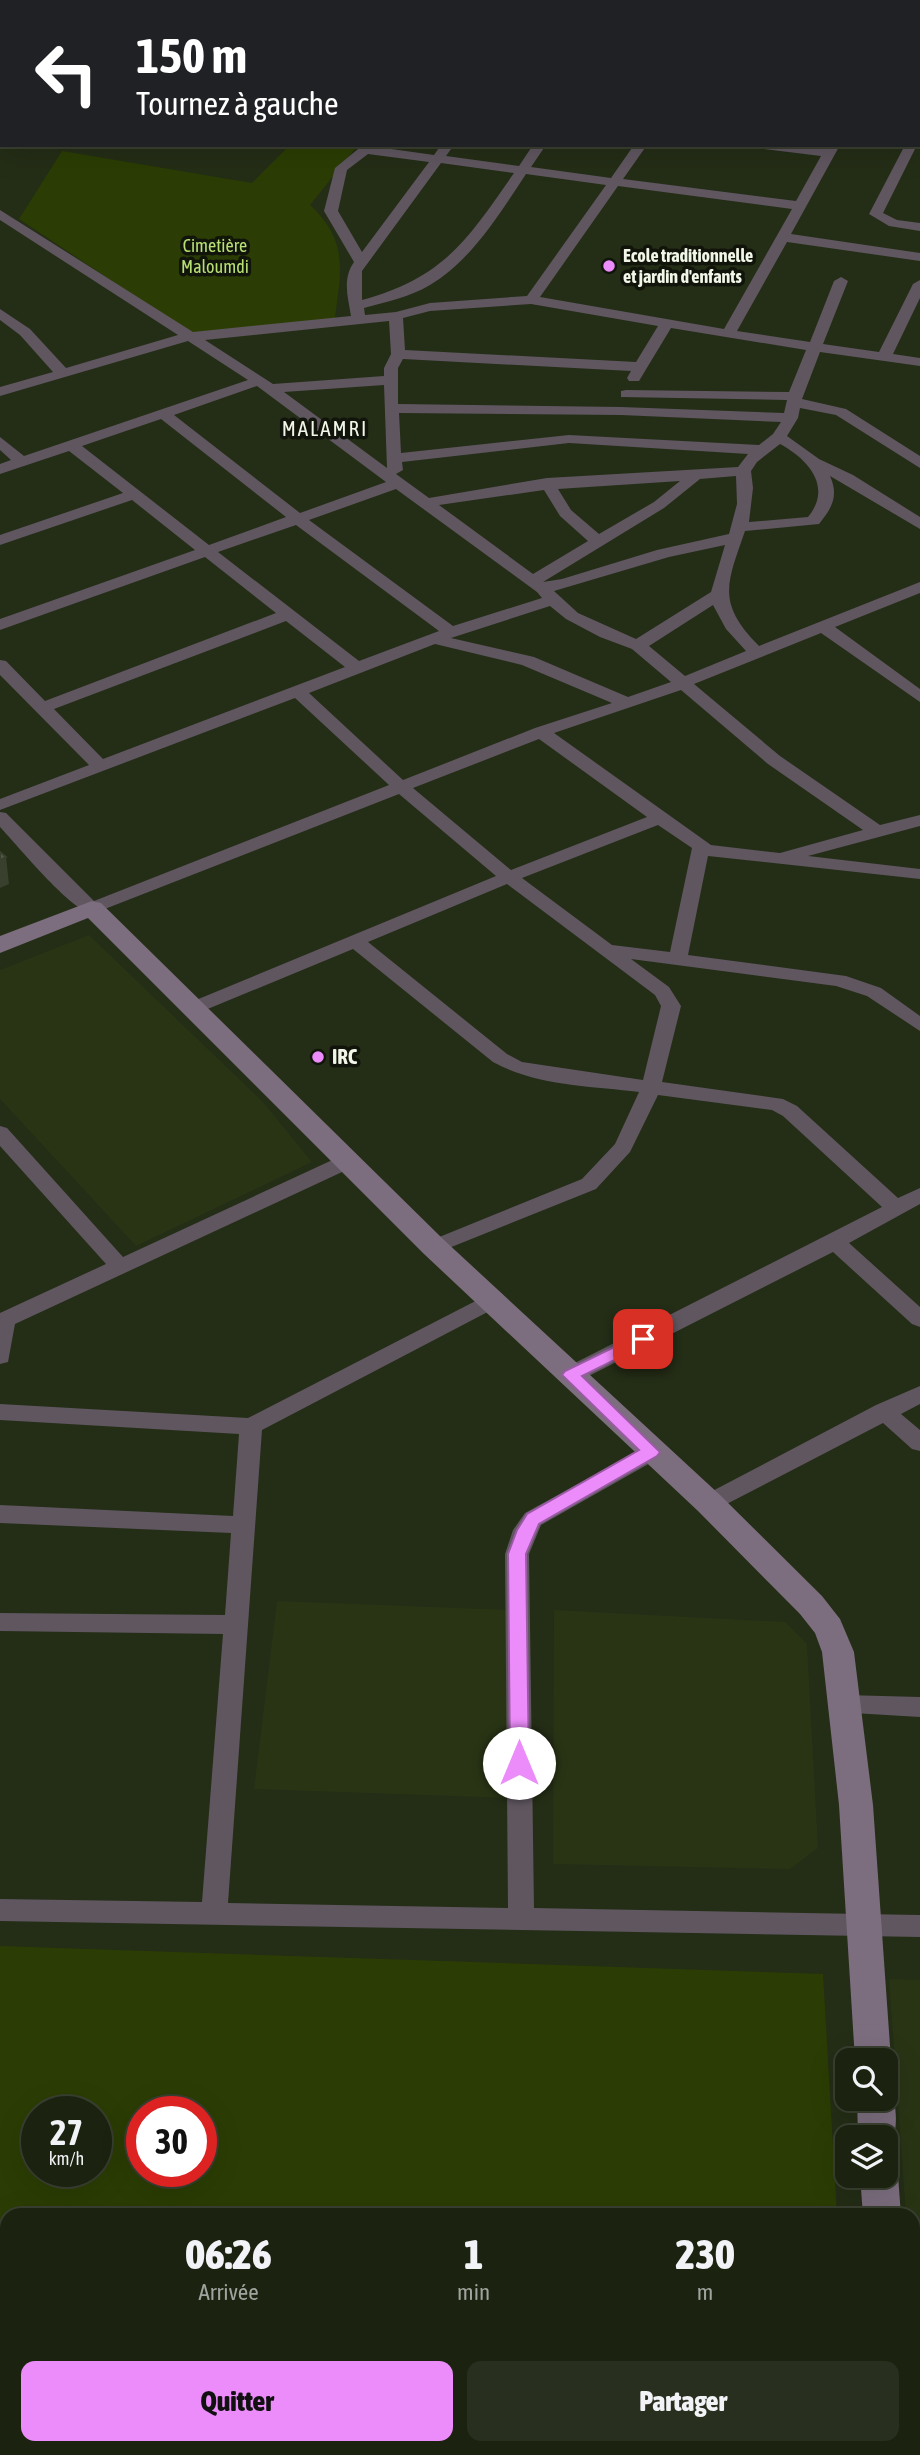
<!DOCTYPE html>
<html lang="fr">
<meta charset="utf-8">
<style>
body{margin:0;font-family:"Asap Condensed",sans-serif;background:#282f1e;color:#f1f3f6;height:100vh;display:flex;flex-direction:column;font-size:26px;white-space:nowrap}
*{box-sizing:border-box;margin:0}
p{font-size:23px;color:#a0a49f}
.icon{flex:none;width:38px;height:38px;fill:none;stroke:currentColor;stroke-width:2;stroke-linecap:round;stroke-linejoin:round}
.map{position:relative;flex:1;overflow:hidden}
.panel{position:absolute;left:0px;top:2208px;width:920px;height:247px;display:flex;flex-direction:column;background:#1b2210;border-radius:21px 21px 0 0;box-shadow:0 7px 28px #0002,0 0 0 2px #393f30}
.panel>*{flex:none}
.top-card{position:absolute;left:0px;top:0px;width:920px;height:147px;box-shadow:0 7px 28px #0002,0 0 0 2px #393f30;background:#202124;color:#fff;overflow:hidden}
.fabs{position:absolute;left:835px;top:2048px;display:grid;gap:14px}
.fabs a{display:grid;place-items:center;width:63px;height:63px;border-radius:14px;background:#1b2210;box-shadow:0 7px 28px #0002,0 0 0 2px #393f30;font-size:35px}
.speed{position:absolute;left:21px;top:2096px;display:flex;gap:14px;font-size:35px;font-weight:700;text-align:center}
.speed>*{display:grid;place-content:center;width:91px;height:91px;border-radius:50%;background:#1b2210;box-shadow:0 7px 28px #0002,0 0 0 2px #393f30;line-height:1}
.speed small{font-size:18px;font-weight:400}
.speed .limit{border:10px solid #d22;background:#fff;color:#111}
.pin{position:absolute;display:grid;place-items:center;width:60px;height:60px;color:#fff;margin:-30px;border-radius:14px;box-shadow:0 4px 10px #0006}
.me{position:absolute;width:77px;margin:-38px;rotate:0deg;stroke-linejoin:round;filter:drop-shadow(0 0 5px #0008)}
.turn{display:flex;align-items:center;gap:24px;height:147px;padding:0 21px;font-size:32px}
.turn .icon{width:91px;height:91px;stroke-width:2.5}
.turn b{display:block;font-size:49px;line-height:60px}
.eta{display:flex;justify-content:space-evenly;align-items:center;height:119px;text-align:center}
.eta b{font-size:42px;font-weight:800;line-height:49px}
.primary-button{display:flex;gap:14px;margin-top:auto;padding:14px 21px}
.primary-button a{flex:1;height:80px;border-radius:14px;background:#ec8cfa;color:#111;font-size:28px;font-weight:800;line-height:80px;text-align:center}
.primary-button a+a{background:#282f1e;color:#f1f3f6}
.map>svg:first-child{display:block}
.built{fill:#293415}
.green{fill:#2b3d04;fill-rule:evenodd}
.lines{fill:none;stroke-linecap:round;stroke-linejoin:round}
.street{fill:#5f5660;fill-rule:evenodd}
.secondary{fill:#7c6e7e;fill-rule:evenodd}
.shaded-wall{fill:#39402e}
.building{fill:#515b42;stroke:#39402e;stroke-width:2}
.route{fill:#ec8cfa;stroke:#995ba2;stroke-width:2}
.poi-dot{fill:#ec8cfa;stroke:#10140a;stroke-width:2.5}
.labels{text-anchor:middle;stroke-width:7;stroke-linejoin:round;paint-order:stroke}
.far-park-label{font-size:18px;fill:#b8e074;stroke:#10140a}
.far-poi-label{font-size:18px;font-weight:bold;fill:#f1f7e8;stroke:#10140a;text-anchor:start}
.far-quarter-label{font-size:21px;letter-spacing:2px;fill:#f1f7e8;stroke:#10140a}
.poi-label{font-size:21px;font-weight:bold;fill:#f1f7e8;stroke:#10140a;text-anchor:start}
</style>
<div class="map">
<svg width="920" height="2455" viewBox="0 0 920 2455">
<rect width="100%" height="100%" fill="#242d16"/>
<!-- built -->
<path class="built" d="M89 935 263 1102 312 1162 136 1246 0 1099V970Z
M277 1601 513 1610 511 1798 254 1789Z
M554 1610 785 1622 807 1644 818 1848 790 1869 553 1864Z
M889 1979 920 1980V2398L914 2310V2216L906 2215Z"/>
<!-- green -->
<path class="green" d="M290 145H358L310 205C351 243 340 275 334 325L193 335 19 219 62 151 252 183Z
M0 1946 823 1974 837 2215 7 2216V2448H850V2455H0ZM37 2112H96V2172H37ZM142 2112H201V2172H142Z"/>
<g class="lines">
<!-- street -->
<path class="street" d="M68 0H90L92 2H69Z
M344 0H356L343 2Z
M455 0H467L453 2Z
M558 0H570L556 2Z
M640 0H652L638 2Z
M727 0H739L726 2Z
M807 0H819L806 2Z
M899 0H911L898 2Z
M919 31H920V39H919Z
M919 58H920V66H919Z
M919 92 920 93V101L919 100Z
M919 128H920V136H919Z
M363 145 434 155 441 145H454L446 156 519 166 533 145H546L531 167 611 178 634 145H647L623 179 796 201 821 156 764 149 758 145 826 149 827 145H840L791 234 920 253V261L787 242 737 331 810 342 834 281 841 277 848 281 823 344 879 352 913 284 920 280V298L893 354 920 358V366L820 352 802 399 846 409 920 456V468L836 415 800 408 798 418 787 436 819 459 853 475 920 517V529L830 476C839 496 832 508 819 524L745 531C727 583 716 603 759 646L920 582V593L835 627 920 689V702L821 633 694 684 780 756 880 825 920 815V826L808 856 920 869V879L708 856 688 955 846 976 881 988 920 1016V1031L867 996 836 986 631 959 669 987 681 1006 662 1082 783 1099 797 1106 898 1198 920 1188V1204L849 1243 920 1307V1327L912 1324 833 1252 579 1381H563L560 1375 563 1369 882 1207 783 1116 772 1110 658 1095 630 1152 596 1189 434 1254 427 1252 423 1247 427 1242 582 1179 615 1144 639 1092C591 1086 536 1086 493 1062L353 949 198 1013H184L181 1009 184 1005 496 876 399 794 92 914C68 908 19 847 0 827V812L6 813 94 901 389 785 295 698 0 810V799L89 765 0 675V660L6 661 45 701 276 613 205 557 0 630V619L195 550 132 500 0 545V535L123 493 69 451 0 474V464L11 460 0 450V437L24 456 248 380 188 341 0 396V387L53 372 20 335 0 320V309L30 329 66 368 178 335 0 220V210L193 332 351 316C348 297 342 279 354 262L324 211 335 168ZM368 154 429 162 362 252 338 211 347 170ZM441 163 514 173C468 239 444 278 362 300V271ZM526 174 606 185 527 296 430 303 396 312 365 315 364 308C386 302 410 297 430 285 471 261 500 213 526 174ZM618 186 792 209 724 329 540 297ZM531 304 658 326 636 362 405 350 403 318 430 311ZM389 321 391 354 384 368V376L273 384 205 340ZM671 328 806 350 789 392 626 390 621 391V397L787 400 784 413 621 407 398 404V368L403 359 631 371 627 378 629 381H639ZM384 385 387 468 284 392ZM257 386 386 482 300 513 174 415ZM399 413 621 415 781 422 773 434 759 445 569 435 401 453ZM161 419 286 517 209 545 82 446ZM569 443 748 454 738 467 547 478 429 498 396 474 403 470 402 462ZM780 444C808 459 833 487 808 517L749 522 753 488 751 471 757 462ZM736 476 737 504 729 534 657 550 562 579 543 582 664 508 700 479ZM680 481 654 502 599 534 571 510 558 489ZM396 489 537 592 542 598 453 626 309 520ZM544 490 560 516 588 541 533 574 439 505ZM296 525 439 631 359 661 218 552ZM725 545 711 592 636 639 578 613 554 591 669 557ZM713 605 726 629 746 651 685 676 649 646ZM550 606 566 619 600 637 632 649 671 682 628 697 534 657 451 638ZM286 621 345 667 103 759 54 709ZM435 644 522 665 612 703 535 728 403 780 309 693ZM681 690 768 764 863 830 780 853 711 845 554 733ZM539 739 647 817 511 870 413 788ZM658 825 692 848 670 952 612 945 522 878ZM507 884 655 995 661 1006 643 1080 522 1062 507 1054 368 942Z
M905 145H917L883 213 897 220 920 223V231L889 226 869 214Z
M0 1126 7 1128 123 1257 341 1156H355L358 1161 355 1166 15 1324 8 1362 0 1364V1313L106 1264 0 1146Z
M493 1292 501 1295 504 1300 501 1305 262 1430 228 1903 508 1908 505 1554 513 1530 525 1513 651 1444 659 1446 662 1452 659 1458 541 1525 529 1554 534 1908 920 1915V1937L0 1921V1899L202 1902 223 1634 0 1631V1613L225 1615 231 1533 0 1523V1505L233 1516 239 1434 0 1420V1404L248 1418Z
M920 1386V1404L901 1414 920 1430V1451L912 1449 883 1423 717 1509 709 1512 701 1509 697 1503 701 1497 876 1405Z
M845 1695 920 1697V1717L836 1712 833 1705 836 1698Z"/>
<!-- secondary -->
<path class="secondary" d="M92 901 101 903 444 1240 720 1495 822 1596 840 1619 854 1652 873 1805 891 2060 886 2071V2060H855L839 1805 822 1652 815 1633 800 1614 698 1511 424 1254 88 918 0 953V936Z
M886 2085C899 2099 898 2132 890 2149L886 2151V2137H858L857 2098H886Z
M886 2160 892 2163 898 2175 901 2216H863L860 2175H886Z
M914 2442 917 2455H877L876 2448H914Z"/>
</g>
<!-- shaded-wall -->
<path class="shaded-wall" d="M6 857 9 884 0 888V860Z"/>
<!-- building -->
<path class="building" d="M0 852 6 857 0 860Z"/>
<!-- route -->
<path class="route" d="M643 1333 649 1334V1343L582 1376 660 1452 657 1456 539 1524 526 1554 529 1763 526 1769H513L510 1763 508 1554 517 1530 527 1514 639 1450 562 1375 565 1371Z"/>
<!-- markers -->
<g class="poi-dot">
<circle cx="609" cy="266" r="7"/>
<circle cx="318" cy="1057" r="7"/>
</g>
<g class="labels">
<!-- far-park labels -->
<g class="far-park-label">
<text x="215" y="252">Cimetière<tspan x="215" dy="21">Maloumdi</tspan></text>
</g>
<!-- far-poi labels -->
<g class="far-poi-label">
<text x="623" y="262">Ecole traditionnelle<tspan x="623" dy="21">et jardin d'enfants</tspan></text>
</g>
<!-- far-quarter labels -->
<g class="far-quarter-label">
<text x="325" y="436">MALAMRI</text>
</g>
<!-- poi labels -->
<g class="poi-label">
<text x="332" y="1064">IRC</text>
</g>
</g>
</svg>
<div class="fabs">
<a><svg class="icon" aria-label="search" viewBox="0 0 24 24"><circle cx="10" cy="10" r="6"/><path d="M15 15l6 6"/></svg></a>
<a><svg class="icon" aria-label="layers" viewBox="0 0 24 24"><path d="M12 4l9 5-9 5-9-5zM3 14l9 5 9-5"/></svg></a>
</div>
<div class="speed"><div>27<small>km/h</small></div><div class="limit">30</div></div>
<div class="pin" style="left:643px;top:1339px;background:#d93025"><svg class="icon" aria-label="arrive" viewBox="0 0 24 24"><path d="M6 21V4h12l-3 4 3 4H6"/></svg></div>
<svg class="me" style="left:519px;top:1763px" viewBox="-20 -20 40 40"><circle r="19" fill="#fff"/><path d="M0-13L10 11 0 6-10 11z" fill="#ec8cfa"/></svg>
<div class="top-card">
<div class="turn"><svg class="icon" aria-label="left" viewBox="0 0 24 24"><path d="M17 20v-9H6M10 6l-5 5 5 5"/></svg><div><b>150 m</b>Tournez à gauche</div></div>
</div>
<section class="panel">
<div class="eta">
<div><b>06:26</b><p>Arrivée</p></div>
<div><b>1</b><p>min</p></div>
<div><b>230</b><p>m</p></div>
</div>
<div class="primary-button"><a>Quitter</a><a>Partager</a></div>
</section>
</div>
